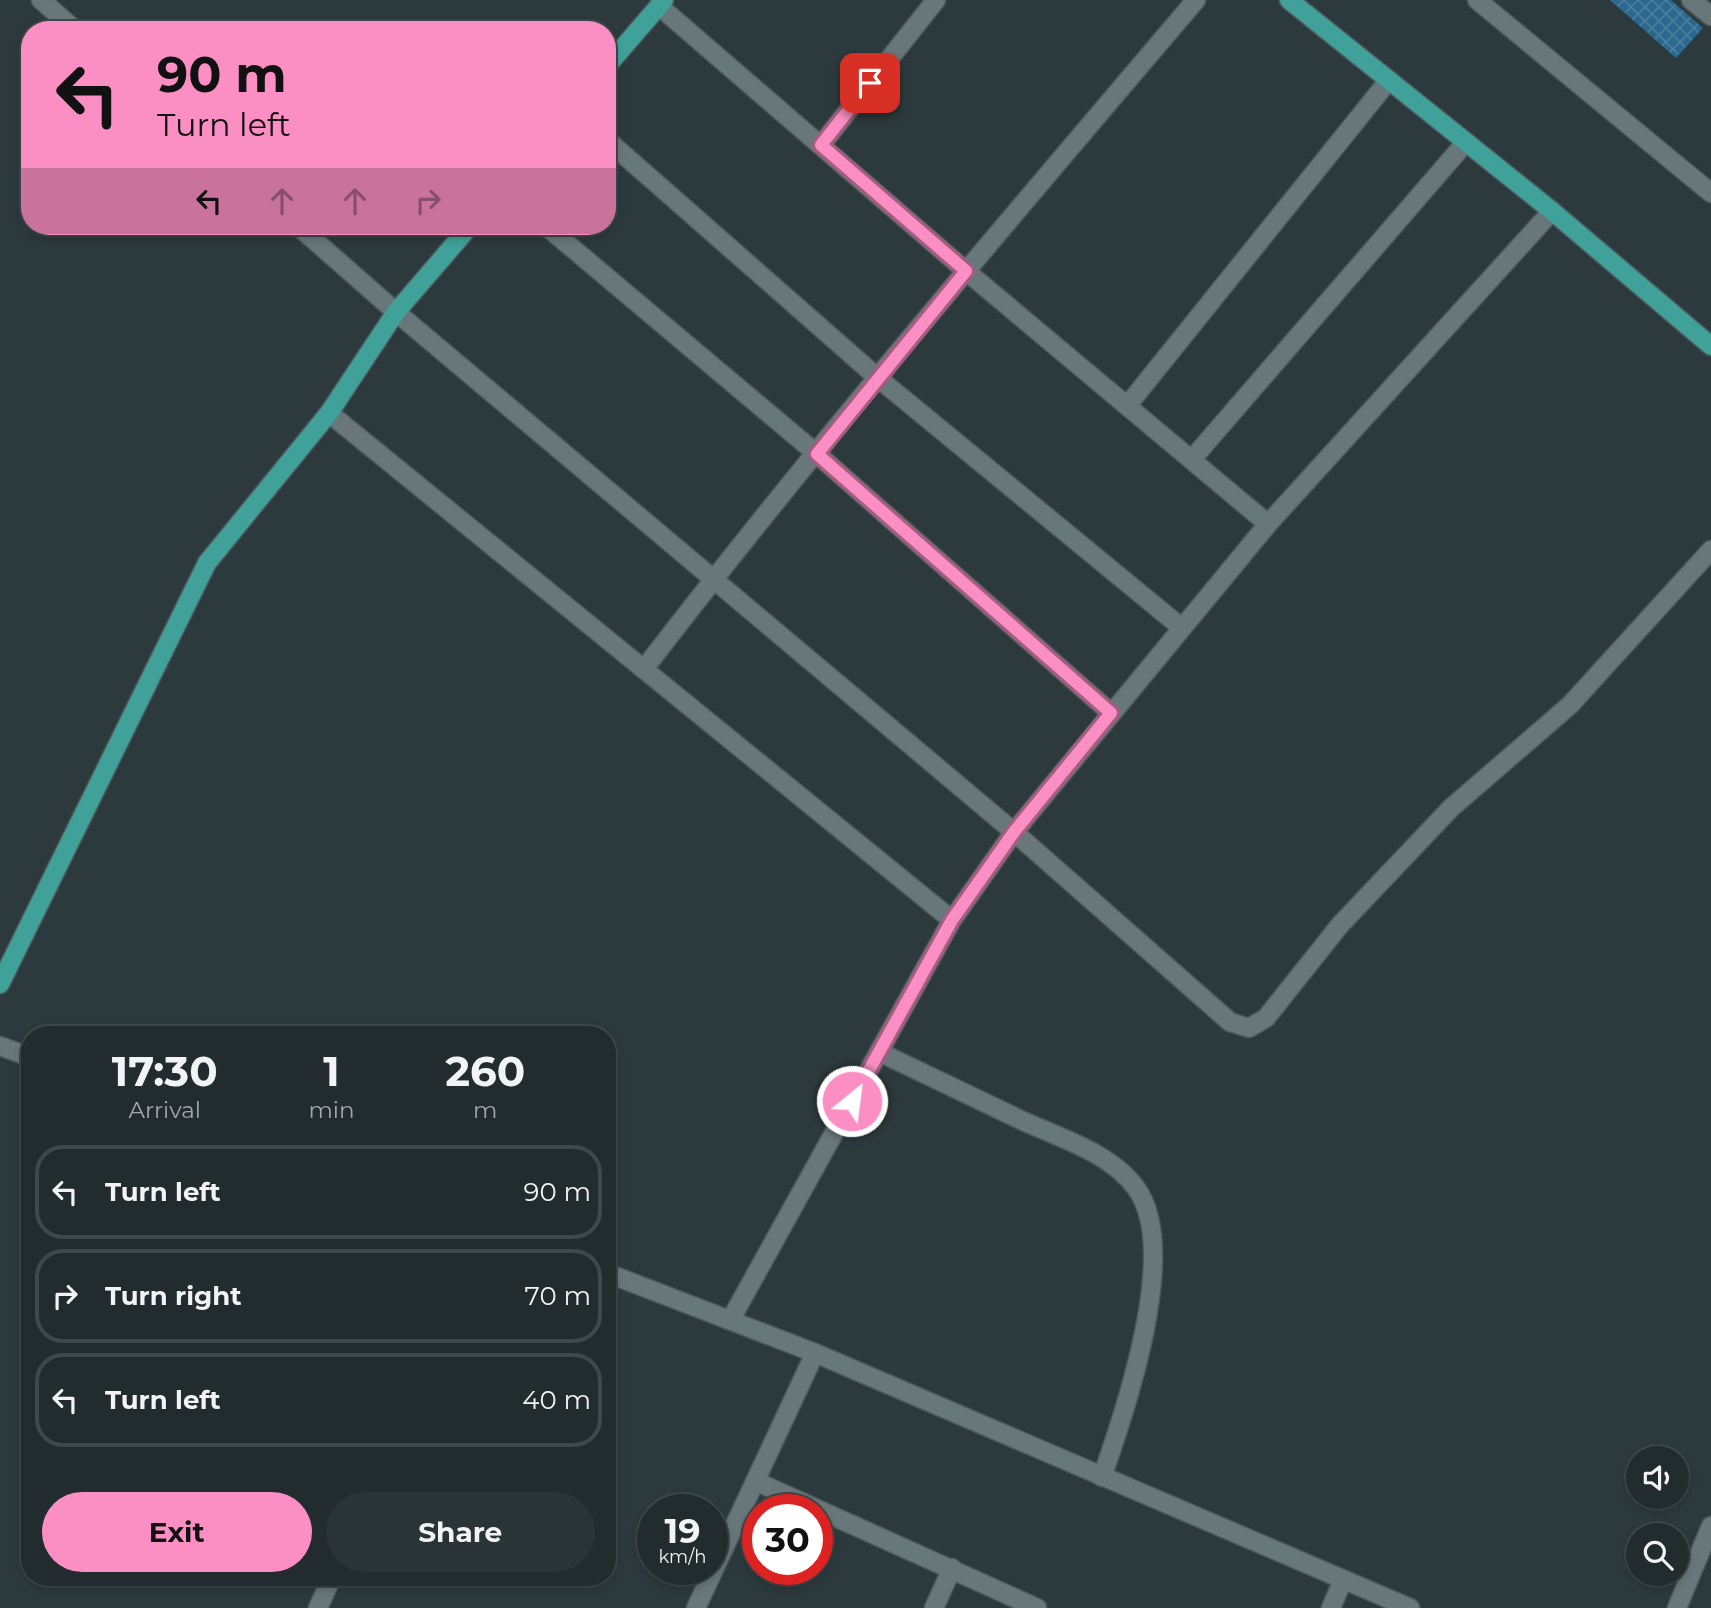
<!DOCTYPE html>
<style>
body{margin:0;font-family:Montserrat,sans-serif;background:#2a3436;color:#f1f3f6;height:100vh;display:flex;flex-direction:column;font-size:26px;white-space:nowrap}
*{box-sizing:border-box;margin:0}
p{font-size:23px;color:#a2a7aa}
.icon{flex:none;width:38px;height:38px;fill:none;stroke:currentColor;stroke-width:2;stroke-linecap:round;stroke-linejoin:round}
.map{position:relative;flex:1;overflow:hidden}
.drawer{position:absolute;left:21px;top:1026px;width:595px;height:560px;display:flex;flex-direction:column;background:#222c2e;border-radius:28px;box-shadow:0 4px 10px #0003,0 0 0 2px #3f484a}
.drawer>*{flex:none}
.guide{position:absolute;left:21px;top:21px;width:595px;height:214px;border-radius:28px;box-shadow:0 4px 10px #0003,0 0 0 2px #3f484a;background:#fb8fc4;color:#111;overflow:hidden}
.buttons{position:absolute;left:1626px;top:1446px;display:grid;gap:14px}
.buttons a{display:grid;place-items:center;width:63px;height:63px;border-radius:50%;background:#222c2e;box-shadow:0 4px 10px #0003,0 0 0 2px #3f484a;font-size:35px}
.speed{position:absolute;left:637px;top:1494px;display:flex;gap:14px;font-size:35px;font-weight:700;text-align:center}
.speed>*{display:grid;place-content:center;width:91px;height:91px;border-radius:50%;background:#222c2e;box-shadow:0 4px 10px #0003,0 0 0 2px #3f484a;line-height:1}
.speed small{font-size:18px;font-weight:400}
.speed .limit{border:10px solid #d22;background:#fff;color:#111}
.pin{position:absolute;display:grid;place-items:center;width:60px;height:60px;color:#fff;margin:-30px;border-radius:14px;box-shadow:0 4px 10px #0006}
.me{position:absolute;width:77px;margin:-38px;rotate:29deg;stroke-linejoin:round;filter:drop-shadow(0 0 5px #0008)}
.turn{display:flex;align-items:center;gap:24px;height:147px;padding:0 21px;font-size:32px}
.turn .icon{width:91px;height:91px;stroke-width:2.5}
.turn b{display:block;font-size:49px;line-height:60px}
.lanes{display:flex;align-items:center;height:66px;padding:0 21px;background:#0003;justify-content:center;gap:35px;direction:ltr}
.lanes .off{opacity:.35}
.eta{display:flex;justify-content:space-evenly;align-items:center;height:119px;text-align:center}
.eta b{font-size:42px;font-weight:700;line-height:49px}
.button{display:flex;gap:14px;margin-top:auto;padding:14px 21px}
.button a{flex:1;height:80px;border-radius:42px;background:#fb8fc4;color:#111;font-size:28px;font-weight:700;line-height:80px;text-align:center}
.button a+a{background:#2a3436;color:#f1f3f6}
ul{padding:0;list-style:none}
li{display:flex;align-items:center;gap:21px;height:94px;margin:0 14px 10px;padding:0 7px;border:4px solid #3f484a;border-radius:28px}
li div{flex:1}
li b{display:block;font-size:26px}
li em{font-style:normal}
.map>svg:first-child{display:block}
.building{fill:url(#building-cross-hatch)}
.lines{fill:none;stroke-linecap:round;stroke-linejoin:round}
.service-casing{stroke:#4d595a;stroke-width:21}
.minor-casing{stroke:#4d595a;stroke-width:21}
.tertiary-casing{stroke:#4d595a;stroke-width:21}
.primary-casing{stroke:#4d595a;stroke-width:21}
.service{stroke:#68777a;stroke-width:18}
.minor{stroke:#68777a;stroke-width:18}
.tertiary{stroke:#68777a;stroke-width:18}
.primary{stroke:#3fa199;stroke-width:18}
.route-casing{stroke:#a35d7f;stroke-width:18}
.route{stroke:#fb8fc4;stroke-width:12}
</style>
<div class="map">
<svg width="1711" height="1608" viewBox="0 0 1711 1608">
<defs>
<pattern id="building-cross-hatch" width="8" height="8" patternUnits="userSpaceOnUse" patternTransform="scale(1.75)"><rect width="8" height="8" fill="#2a688d"/><path d="M0 0l8 8M0 8l8-8" fill="none" stroke="#487d9d"/></pattern>
</defs>
<rect width="100%" height="100%" fill="#2d3a3d"/>
<!-- building -->
<path class="building" d="M1610 0H1671L1703 28 1676 58Z"/>
<g class="lines">
<defs>
<path id="service" d="M41 0 75 30
M1477 0 1711 193
M1691 0 1711 16
M298 226 396 312
M755 1481 1037 1608
M318 1608 332 1577
M696 1608 815 1353
M934 1608 952 1568
M1331 1608 1343 1580"/>
<path id="minor" d="M659 6 966 271 1268 524
M607 140 878 378 1182 628
M821 145 936 0
M546 226 817 454 1111 713
M396 312 1014 832 1230 1022 1249 1028 1266 1018 1340 925 1451 808 1570 705 1711 550
M1127 406 1389 80
M329 413 952 920
M1193 458 1466 142
M644 669C820 440 1009 220 1196 0
M879 1052C927 1075 975 1098 1023 1121 1060 1138 1111 1153 1136 1188 1181 1249 1125 1412 1102 1477
M731 1319 952 920 1014 832 1268 524 1552 211
M1677 1608 1711 1526"/>
<path id="tertiary" d="M0 1046 30 1057
M607 1273 815 1353 1410 1608"/>
<path id="primary" d="M1289 0 1552 211 1711 346
M607 66 664 0
M0 984 207 563 329 413 396 312 470 226"/>
</defs>
<!-- service casing -->
<use href="#service" class="service-casing"/>
<!-- minor casing -->
<use href="#minor" class="minor-casing"/>
<!-- tertiary casing -->
<use href="#tertiary" class="tertiary-casing"/>
<!-- primary casing -->
<use href="#primary" class="primary-casing"/>
<!-- service -->
<use href="#service" class="service"/>
<!-- minor -->
<use href="#minor" class="minor"/>
<!-- tertiary -->
<use href="#tertiary" class="tertiary"/>
<!-- primary -->
<use href="#primary" class="primary"/>
</g>
<g class="lines">
<defs>
<path id="route" d="M852 1101 952 920 1014 832 1111 713 817 454 966 271 821 145 870 83"/>
</defs>
<!-- route casing -->
<use href="#route" class="route-casing"/>
<!-- route -->
<use href="#route" class="route"/>
</g>
</svg>
<div class="buttons">
<a><svg class="icon" aria-label="sound" viewBox="0 0 24 24"><path d="M4 9h4l5-4v14l-5-4H4zM17 9q2 3 0 6"/></svg></a>
<a><svg class="icon" aria-label="search" viewBox="0 0 24 24"><circle cx="10" cy="10" r="6"/><path d="M15 15l6 6"/></svg></a>
</div>
<div class="speed"><div>19<small>km/h</small></div><div class="limit">30</div></div>
<div class="pin" style="left:870px;top:83px;background:#d93025"><svg class="icon" aria-label="arrive" viewBox="0 0 24 24"><path d="M6 21V4h12l-3 4 3 4H6"/></svg></div>
<svg class="me" style="left:852px;top:1101px" viewBox="-20 -20 40 40"><circle r="17" fill="#fb8fc4" stroke="#fff" stroke-width="3"/><path d="M0-11L8 9 0 5-8 9z" fill="#fff"/></svg>
<div class="guide">
<div class="turn"><svg class="icon" aria-label="left" viewBox="0 0 24 24"><path d="M17 20v-9H6M10 6l-5 5 5 5"/></svg><div><b>90 m</b>Turn left</div></div>
<div class="lanes"><svg class="icon" aria-label="left" viewBox="0 0 24 24"><path d="M17 20v-9H6M10 6l-5 5 5 5"/></svg><svg class="icon off" aria-label="ahead" viewBox="0 0 24 24"><path d="M12 20V5M6 11l6-6 6 6"/></svg><svg class="icon off" aria-label="ahead" viewBox="0 0 24 24"><path d="M12 20V5M6 11l6-6 6 6"/></svg><svg class="icon off" aria-label="right" viewBox="0 0 24 24"><path d="M7 20v-9h11M14 6l5 5-5 5"/></svg></div>
</div>
<section class="drawer">
<div class="eta">
<div><b>17:30</b><p>Arrival</p></div>
<div><b>1</b><p>min</p></div>
<div><b>260</b><p>m</p></div>
</div>
<ul>
<li><svg class="icon" aria-label="left" viewBox="0 0 24 24"><path d="M17 20v-9H6M10 6l-5 5 5 5"/></svg><div><b>Turn left</b></div><em>90 m</em></li>
<li><svg class="icon" aria-label="right" viewBox="0 0 24 24"><path d="M7 20v-9h11M14 6l5 5-5 5"/></svg><div><b>Turn right</b></div><em>70 m</em></li>
<li><svg class="icon" aria-label="left" viewBox="0 0 24 24"><path d="M17 20v-9H6M10 6l-5 5 5 5"/></svg><div><b>Turn left</b></div><em>40 m</em></li>
</ul>
<div class="button"><a>Exit</a><a>Share</a></div>
</section>
</div>
